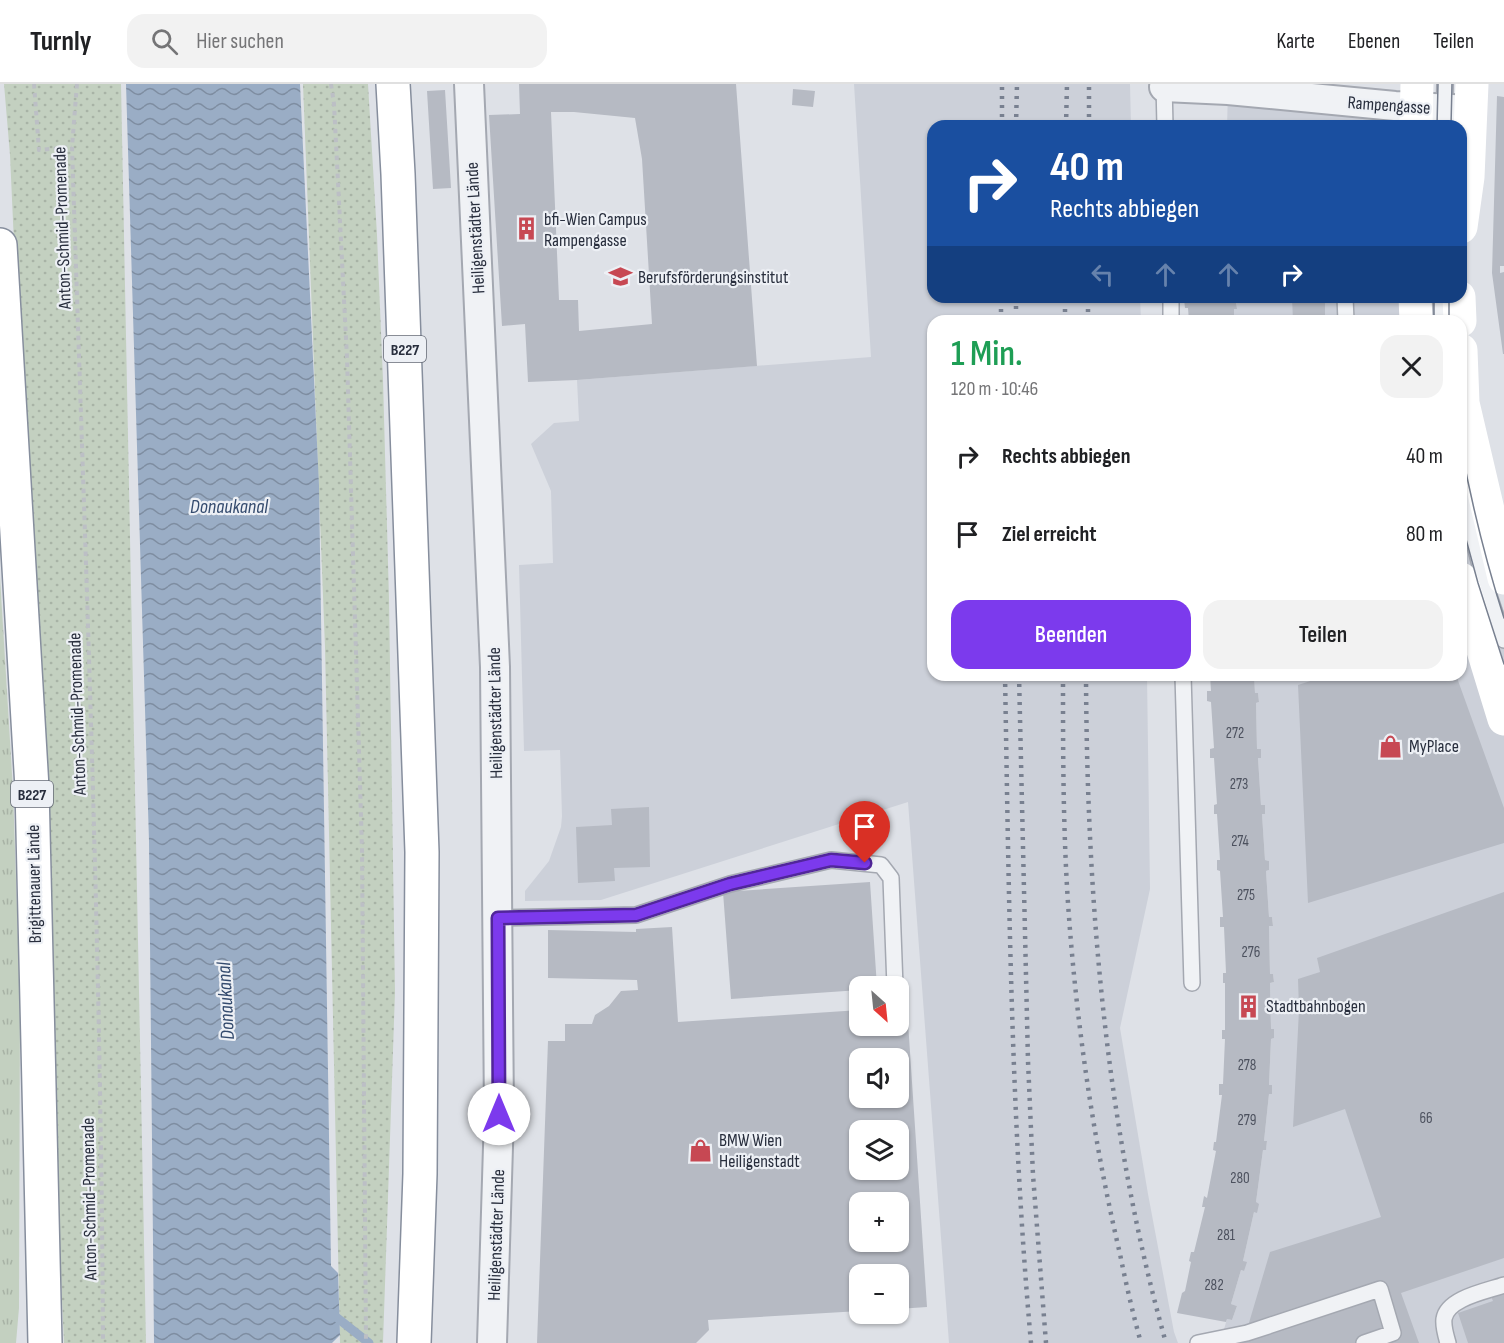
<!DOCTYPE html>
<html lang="de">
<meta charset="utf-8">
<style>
body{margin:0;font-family:"Sofia Sans Condensed",sans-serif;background:#f2f2f2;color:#202124;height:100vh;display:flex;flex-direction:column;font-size:22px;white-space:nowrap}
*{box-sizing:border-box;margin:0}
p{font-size:20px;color:#757577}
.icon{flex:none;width:33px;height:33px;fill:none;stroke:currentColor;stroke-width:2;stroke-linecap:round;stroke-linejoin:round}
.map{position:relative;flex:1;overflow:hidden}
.details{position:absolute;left:927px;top:231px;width:540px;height:366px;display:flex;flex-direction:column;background:#fff;border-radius:18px;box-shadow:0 2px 4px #0004}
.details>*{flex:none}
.banner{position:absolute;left:927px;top:36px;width:540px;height:183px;border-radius:18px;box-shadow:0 2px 4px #0004;background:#1a4fa0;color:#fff;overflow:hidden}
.needle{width:39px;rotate:153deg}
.tools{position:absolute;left:849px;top:892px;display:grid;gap:12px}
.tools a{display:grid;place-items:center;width:60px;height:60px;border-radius:12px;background:#fff;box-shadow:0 2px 4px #0004;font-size:30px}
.pin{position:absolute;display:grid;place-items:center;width:51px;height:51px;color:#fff;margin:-62px -26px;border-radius:50% 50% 50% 0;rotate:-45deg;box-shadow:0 0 6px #0007}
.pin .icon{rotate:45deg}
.me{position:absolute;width:66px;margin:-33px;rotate:0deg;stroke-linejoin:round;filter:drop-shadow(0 0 4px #0008)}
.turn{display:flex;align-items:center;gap:21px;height:126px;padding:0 24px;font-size:27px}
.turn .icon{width:78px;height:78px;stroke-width:2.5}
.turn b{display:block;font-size:42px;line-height:51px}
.lanes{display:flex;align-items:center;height:57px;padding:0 24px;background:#0003;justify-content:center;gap:30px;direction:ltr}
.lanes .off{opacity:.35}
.round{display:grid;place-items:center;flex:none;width:63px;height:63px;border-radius:18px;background:#f2f2f2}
.overview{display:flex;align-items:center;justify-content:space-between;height:102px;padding:0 24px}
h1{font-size:36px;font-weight:600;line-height:45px;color:#1e9e55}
.cta{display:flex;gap:12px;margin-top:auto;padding:12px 24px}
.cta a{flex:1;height:69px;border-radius:18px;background:#7c3aed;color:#fff;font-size:24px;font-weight:600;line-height:69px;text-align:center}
.cta a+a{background:#f2f2f2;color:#202124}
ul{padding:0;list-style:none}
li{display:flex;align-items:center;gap:18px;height:78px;padding:0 24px}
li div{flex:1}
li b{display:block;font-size:22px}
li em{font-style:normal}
header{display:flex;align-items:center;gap:36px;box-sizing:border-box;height:84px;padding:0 30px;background:#fff;border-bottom:2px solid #e0e0e0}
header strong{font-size:28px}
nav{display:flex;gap:33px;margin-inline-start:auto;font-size:21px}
.search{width:420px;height:54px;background:#f2f2f2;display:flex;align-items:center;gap:15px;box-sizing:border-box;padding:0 21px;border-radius:18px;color:#757577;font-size:22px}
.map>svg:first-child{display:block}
.built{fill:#ccd0d9}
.grass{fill:url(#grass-tufts)}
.park{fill:url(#park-dots)}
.water{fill:url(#water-waves)}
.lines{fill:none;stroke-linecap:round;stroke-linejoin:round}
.stream{stroke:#9aadc5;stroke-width:9}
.building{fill:#b6bac3;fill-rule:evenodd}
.service-casing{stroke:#a4a8b1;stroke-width:18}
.minor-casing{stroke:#a4a8b1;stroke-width:32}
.trunk-casing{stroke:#868e9d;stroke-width:36}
.path{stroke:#bcbfc5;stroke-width:4;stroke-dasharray:4.5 4.5;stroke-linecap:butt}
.service{stroke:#f0f2f5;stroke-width:15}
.minor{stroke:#f0f2f5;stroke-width:28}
.secondary{stroke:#fff;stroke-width:33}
.trunk{stroke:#fff;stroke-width:33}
.tram{stroke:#788090;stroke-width:1.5}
.rail{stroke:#788090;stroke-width:4.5;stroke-dasharray:3 6;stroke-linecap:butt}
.route-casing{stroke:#51269a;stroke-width:15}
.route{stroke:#7c3aed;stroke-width:10}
.labels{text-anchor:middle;stroke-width:4.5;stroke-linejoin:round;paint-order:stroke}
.number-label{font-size:15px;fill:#4c515e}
.shield{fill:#edf0f5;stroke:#636874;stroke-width:1.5}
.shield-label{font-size:16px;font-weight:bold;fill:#282e3d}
.street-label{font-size:18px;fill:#282e3d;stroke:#edf0f5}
.poi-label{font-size:18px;fill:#282e3d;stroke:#edf0f5;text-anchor:start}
.water-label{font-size:20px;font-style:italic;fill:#344b6e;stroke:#edf0f5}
</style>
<header>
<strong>Turnly</strong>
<div class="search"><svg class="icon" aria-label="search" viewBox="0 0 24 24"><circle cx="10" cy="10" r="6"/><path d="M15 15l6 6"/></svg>Hier suchen</div>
<nav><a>Karte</a><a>Ebenen</a><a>Teilen</a></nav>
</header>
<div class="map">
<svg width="1504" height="1259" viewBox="0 0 1504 1259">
<defs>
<pattern id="grass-tufts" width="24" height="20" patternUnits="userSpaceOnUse" patternTransform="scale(1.5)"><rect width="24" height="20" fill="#c3d0c0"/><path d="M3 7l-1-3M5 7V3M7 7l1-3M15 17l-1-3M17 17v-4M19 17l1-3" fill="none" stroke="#a8b3a6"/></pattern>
<pattern id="park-dots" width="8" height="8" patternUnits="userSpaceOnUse" patternTransform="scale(1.5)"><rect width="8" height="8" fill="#c3d0c0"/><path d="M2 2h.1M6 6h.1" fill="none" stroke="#a8b3a6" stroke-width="1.8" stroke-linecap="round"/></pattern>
<pattern id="water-waves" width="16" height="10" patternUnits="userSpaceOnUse" patternTransform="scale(1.5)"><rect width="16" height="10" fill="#9aadc5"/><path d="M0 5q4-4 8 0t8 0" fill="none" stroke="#7e8da1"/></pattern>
</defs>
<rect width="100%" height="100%" fill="#dee1e7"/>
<!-- built -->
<path class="built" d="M854 0H1130L1131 42H933V213H1140L1141 237H933V591H1147L1150 805 1120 944 1148 1110 1174 1248 1178 1259H949L908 718 601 816 525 817V807L549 777 561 743 562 732 560 666 524 667 519 481 553 479 551 407 531 360 554 339 579 337 577 296 871 273Z
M1228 8 1437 24 1444 42H1227Z
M1233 213H1440L1442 237H1234V225L1237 224V216H1233Z
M1461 389 1479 476 1504 553V1259H1220L1227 1235 1232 1236 1237 1222 1231 1220 1241 1186 1244 1187 1243 1177 1254 1128H1257L1256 1118 1263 1066 1266 1065 1267 1058 1264 1057 1269 1010H1272L1269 1001 1271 955 1274 954V946L1271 945 1270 899 1274 898 1273 890H1270L1269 842H1273L1272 833H1269L1266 787 1269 786V777L1265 776 1262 730H1265V721H1261L1258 674H1261V665H1257L1256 619 1259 618 1258 609H1255L1254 591H1461Z"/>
<!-- grass -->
<path class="grass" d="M0 493 13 706 20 917 19 1224 16 1259H0Z"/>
<!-- park -->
<path class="park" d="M4 0H121L146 1259H64L10 71Z
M303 0H368L377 151 383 296 389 515 395 908 383 1259H340L325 563Z"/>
<!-- water -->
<path class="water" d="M126 0H300L319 401 331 1182 338 1189 340 1251 332 1259H154L149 757Z"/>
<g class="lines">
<!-- stream -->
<path class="stream" d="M331 1229 369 1259"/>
</g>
<!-- building -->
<path class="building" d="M519 0H736L757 282 577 296 528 298 525 240 502 242 489 31 520 30ZM551 28H574L635 34 642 75 652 240 579 247 578 216H559Z
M793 5 815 7 813 23 792 21Z
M445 6 451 104 433 105 427 7Z
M1497 12 1504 13V182H1500V189L1504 188V270H1503L1492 189Z
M1188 213H1233V216H1236L1237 225H1234V237H1189L1188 224H1185L1184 215Z
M1292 213H1325V237H1293Z
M1210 591H1254L1255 609H1258L1259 618 1256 619 1257 665H1261V674H1258L1261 721H1265V730H1262L1265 776 1269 777V786L1266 787 1269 833H1272L1273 842H1269L1270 890H1273L1274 898 1270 899 1271 945H1274V954L1271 955 1269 1001H1272V1010H1269L1264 1057H1267L1266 1066H1263L1256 1118 1259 1120 1257 1129 1254 1128 1243 1177 1247 1178 1244 1187 1241 1186 1231 1220 1237 1222 1232 1236 1227 1235 1226 1238 1177 1229 1182 1209 1185 1207 1191 1178 1189 1177 1191 1168H1194L1205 1123H1202L1204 1112 1207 1114 1216 1067 1213 1066 1214 1058H1216L1222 1011H1219V1000H1223L1225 955H1222V946H1225V899H1223V889H1226L1224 843H1220V833H1223L1220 787 1217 786V776H1220L1217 730H1214V721L1217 720 1214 674H1210V665L1214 664 1211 618 1207 617V607H1211Z
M1329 591H1456L1504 724V759L1308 819 1298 601Z
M649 723 650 783 614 784 615 797 578 799 576 743 612 741 611 725Z
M870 798 877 903H860V906L731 915 723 808Z
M1504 808V1174L1401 1209 1419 1259H1243L1270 1168 1381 1133 1345 1025 1293 1043 1299 926 1298 895 1320 888 1317 874Z
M672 843 678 938 860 926V942H898V923H907L927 1223 898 1225V1191H860V1227L708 1236 709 1246 696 1259H537L548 957H565V940H592L595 931 609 922 621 907 638 906 637 896 548 894V846L636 848V845ZM860 975H898V1014H860ZM860 1047H898V1086H860ZM860 1119H898V1158H860Z
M1504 1205V1259H1468L1458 1229 1493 1217 1490 1210Z"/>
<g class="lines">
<defs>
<path id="service" d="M1164 0 1165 42
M1444 42 1445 0
M1171 213V237
M1345 213 1346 237
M1441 213 1442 237
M1461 406 1484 497 1504 556
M1183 591 1192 899
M498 834 636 831 730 800 831 776 881 781 891 794 895 903
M1198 1259 1247 1249 1380 1205 1393 1249 1364 1259
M1448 1259C1446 1252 1443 1243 1444 1235 1447 1214 1487 1207 1504 1201"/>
<path id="minor" d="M469 0 495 583 499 1030 492 1259
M1164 3 1228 6 1395 22 1471 26"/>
<path id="trunk" d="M393 0 398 90 422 768 420 1090 414 1259
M0 161 32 704 45 1259"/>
</defs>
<!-- service casing -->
<use href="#service" class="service-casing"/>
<!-- minor casing -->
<use href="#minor" class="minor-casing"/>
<!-- trunk casing -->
<use href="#trunk" class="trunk-casing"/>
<!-- path -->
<path class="path" d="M34 0 39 66 72 63
M77 0 72 63C85 461 101 860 103 1259
M331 0 334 20 347 274 362 765 366 1259"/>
<!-- service -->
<use href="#service" class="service"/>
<!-- minor -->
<use href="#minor" class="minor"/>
<!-- secondary -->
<path class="secondary" d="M1416 42 1417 0
M1461 143 1468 93 1472 0
M1415 213 1416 237
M1459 213 1460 237
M1461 266 1463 319 1504 494
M1461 495 1504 635"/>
<!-- trunk -->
<use href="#trunk" class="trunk"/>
<!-- tram -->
<path class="tram" d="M1437 42 1438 0
M1451 42 1452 0
M1434 213V237
M1449 213V237
M1461 363C1472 421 1486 478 1504 534
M1461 437 1478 499 1504 580"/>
<!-- rail -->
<path class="rail" d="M1002 42V0
M1016 42 1017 0
M1066 42 1067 0
M1089 42V0
M1016 213V237
M1001 237V213
M1065 237V213
M1088 237V213
M1005 591C1009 814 1011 1037 1031 1259
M1019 591 1028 977 1033 1091 1046 1259
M1063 591C1063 667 1063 743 1068 819 1076 937 1093 1055 1120 1170 1126 1200 1133 1230 1141 1259
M1086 591C1087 815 1105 1043 1166 1259"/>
</g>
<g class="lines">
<defs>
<path id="route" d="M499 1030 498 834 636 831 730 800 831 776 865 779"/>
</defs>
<!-- route casing -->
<use href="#route" class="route-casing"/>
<!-- route -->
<use href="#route" class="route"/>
</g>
<!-- icons -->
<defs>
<symbol id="building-bare" viewBox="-9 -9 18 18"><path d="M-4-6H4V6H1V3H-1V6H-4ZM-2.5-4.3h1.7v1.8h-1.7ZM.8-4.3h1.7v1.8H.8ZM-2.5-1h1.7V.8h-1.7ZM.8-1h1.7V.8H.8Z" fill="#c74853" stroke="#edf0f5" stroke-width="2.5" paint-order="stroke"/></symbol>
<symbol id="school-bare" viewBox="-9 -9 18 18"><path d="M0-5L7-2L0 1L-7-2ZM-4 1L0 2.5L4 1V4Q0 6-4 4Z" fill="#c74853" stroke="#edf0f5" stroke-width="2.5" paint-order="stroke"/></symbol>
<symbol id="shop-bare" viewBox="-9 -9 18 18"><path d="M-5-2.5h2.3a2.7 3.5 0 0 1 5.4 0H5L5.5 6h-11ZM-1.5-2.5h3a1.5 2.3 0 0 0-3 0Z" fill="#c74853" stroke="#edf0f5" stroke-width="2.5" paint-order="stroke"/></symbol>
</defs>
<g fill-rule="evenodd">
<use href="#building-bare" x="510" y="128" width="33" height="33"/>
<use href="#school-bare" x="604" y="176" width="33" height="33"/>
<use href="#shop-bare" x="1374" y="646" width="33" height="33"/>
<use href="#building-bare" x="1232" y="906" width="33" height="33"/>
<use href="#shop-bare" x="684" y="1050" width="33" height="33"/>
</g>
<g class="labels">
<!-- number labels -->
<g class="number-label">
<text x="1235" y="654">272</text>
<text x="1239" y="705">273</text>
<text x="1240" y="762">274</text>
<text x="1246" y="816">275</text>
<text x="1251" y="873">276</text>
<text x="1247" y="986">278</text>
<text x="1426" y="1039">66</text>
<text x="1247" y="1041">279</text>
<text x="1240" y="1099">280</text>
<text x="1226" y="1156">281</text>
<text x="1214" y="1206">282</text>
</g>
<!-- shield labels -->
<g class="shield">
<rect x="384" y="252" width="42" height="26" rx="4.5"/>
<rect x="11" y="697" width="42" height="26" rx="4.5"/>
</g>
<g class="shield-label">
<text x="405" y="271">B227</text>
<text x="32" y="716">B227</text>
</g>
<!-- street labels -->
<g class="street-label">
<text transform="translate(1389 21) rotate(4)" y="6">Rampengasse</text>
<text transform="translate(62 144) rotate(-92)" y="6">Anton-Schmid-Promenade</text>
<text transform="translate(475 144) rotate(-93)" y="6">Heiligenstädter Lände</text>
<text transform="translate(495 629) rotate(-91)" y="6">Heiligenstädter Lände</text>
<text transform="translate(77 630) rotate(-92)" y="6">Anton-Schmid-Promenade</text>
<text transform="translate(34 800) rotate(-91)" y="6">Brigittenauer Lände</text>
<text transform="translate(89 1115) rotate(-91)" y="6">Anton-Schmid-Promenade</text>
<text transform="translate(496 1151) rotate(-88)" y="6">Heiligenstädter Lände</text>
</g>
<!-- poi labels -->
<g class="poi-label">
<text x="544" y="141">bfi-Wien Campus<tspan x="544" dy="21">Rampengasse</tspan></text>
<text x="638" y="199">Berufsförderungsinstitut</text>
<text x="1409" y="668">MyPlace</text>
<text x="1266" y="928">Stadtbahnbogen</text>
<text x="719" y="1062">BMW Wien<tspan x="719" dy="21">Heiligenstadt</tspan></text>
</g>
<!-- water labels -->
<g class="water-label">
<text x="229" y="429">Donaukanal</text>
<text transform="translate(225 917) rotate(-93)" y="7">Donaukanal</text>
</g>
</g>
</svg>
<div class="tools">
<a><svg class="needle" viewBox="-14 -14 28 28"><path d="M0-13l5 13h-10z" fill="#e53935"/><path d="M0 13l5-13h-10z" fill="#757577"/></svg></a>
<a><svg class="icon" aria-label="sound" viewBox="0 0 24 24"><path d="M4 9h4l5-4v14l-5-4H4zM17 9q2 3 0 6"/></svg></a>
<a><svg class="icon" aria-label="layers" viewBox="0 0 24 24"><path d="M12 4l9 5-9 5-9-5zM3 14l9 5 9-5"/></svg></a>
<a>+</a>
<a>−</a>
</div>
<div class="pin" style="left:865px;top:779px;background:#d93025"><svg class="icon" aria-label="arrive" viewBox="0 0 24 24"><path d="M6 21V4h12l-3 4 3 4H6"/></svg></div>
<svg class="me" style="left:499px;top:1030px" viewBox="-20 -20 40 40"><circle r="19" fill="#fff"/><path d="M0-13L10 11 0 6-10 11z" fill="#7c3aed"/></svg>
<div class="banner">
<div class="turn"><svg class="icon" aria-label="right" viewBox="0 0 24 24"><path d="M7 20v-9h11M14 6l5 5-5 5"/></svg><div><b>40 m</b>Rechts abbiegen</div></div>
<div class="lanes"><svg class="icon off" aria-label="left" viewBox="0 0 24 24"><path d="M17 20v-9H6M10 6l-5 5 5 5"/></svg><svg class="icon off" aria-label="ahead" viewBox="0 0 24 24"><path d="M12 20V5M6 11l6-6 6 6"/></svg><svg class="icon off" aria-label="ahead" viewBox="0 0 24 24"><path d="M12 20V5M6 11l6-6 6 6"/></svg><svg class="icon" aria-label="right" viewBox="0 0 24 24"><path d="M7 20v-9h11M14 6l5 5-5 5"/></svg></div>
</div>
<section class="details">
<div class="overview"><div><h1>1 Min.</h1><p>120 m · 10:46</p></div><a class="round"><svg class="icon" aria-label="close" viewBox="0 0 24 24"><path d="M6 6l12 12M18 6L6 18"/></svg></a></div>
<ul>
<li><svg class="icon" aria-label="right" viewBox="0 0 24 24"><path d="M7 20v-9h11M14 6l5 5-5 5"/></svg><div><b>Rechts abbiegen</b></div><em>40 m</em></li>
<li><svg class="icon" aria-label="arrive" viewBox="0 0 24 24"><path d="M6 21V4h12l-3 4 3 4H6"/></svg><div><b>Ziel erreicht</b></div><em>80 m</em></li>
</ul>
<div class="cta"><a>Beenden</a><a>Teilen</a></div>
</section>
</div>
